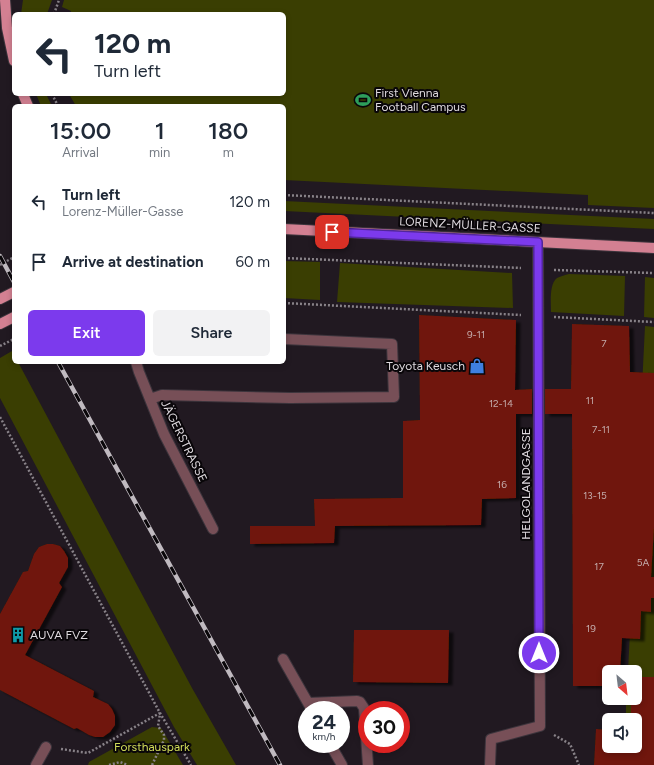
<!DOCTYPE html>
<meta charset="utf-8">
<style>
body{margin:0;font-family:Figtree,sans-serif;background:#f2f2f3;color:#1f2937;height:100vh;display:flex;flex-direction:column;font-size:15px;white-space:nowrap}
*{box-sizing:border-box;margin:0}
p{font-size:13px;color:#747a83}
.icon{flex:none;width:22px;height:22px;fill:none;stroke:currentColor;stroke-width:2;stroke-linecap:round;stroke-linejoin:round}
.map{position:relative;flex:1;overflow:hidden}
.side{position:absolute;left:12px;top:104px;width:274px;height:260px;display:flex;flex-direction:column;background:#fff;border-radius:6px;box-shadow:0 2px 6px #0003}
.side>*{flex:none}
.top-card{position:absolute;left:12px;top:12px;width:274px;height:84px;border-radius:6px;box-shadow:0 2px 6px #0003;background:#fff;color:#1f2937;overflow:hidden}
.needle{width:26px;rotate:152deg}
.buttons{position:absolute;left:602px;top:665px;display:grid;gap:8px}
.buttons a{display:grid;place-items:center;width:40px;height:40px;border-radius:6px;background:#fff;box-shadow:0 2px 6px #0003;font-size:20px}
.speed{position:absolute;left:298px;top:701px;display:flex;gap:8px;font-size:20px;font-weight:700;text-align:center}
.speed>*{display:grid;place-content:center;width:52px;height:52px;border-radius:50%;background:#fff;box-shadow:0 2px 6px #0003;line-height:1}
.speed small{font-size:10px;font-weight:400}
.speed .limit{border:6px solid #d22;background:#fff;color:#111}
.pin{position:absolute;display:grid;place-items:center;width:34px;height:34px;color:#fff;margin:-17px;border-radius:8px;box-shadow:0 2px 6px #0006}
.me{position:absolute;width:44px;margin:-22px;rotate:0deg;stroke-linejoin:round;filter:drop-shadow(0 0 3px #0008)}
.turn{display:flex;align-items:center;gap:14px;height:84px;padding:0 16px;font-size:18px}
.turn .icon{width:52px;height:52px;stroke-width:2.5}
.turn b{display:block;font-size:28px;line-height:34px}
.eta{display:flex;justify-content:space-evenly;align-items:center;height:68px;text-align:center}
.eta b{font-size:24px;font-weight:600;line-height:28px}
.primary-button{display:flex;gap:8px;margin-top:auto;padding:8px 16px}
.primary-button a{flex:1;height:46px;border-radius:6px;background:#7c3aed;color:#fff;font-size:16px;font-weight:600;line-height:46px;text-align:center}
.primary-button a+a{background:#f2f2f3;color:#1f2937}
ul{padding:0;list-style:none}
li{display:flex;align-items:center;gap:12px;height:60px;padding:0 16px}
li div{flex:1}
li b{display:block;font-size:15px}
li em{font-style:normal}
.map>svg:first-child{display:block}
.green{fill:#3a3e02}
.building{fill:#6f1908;filter:url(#shadow)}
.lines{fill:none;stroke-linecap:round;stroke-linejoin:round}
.minor-casing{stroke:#3c343c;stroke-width:12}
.major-casing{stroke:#3c343c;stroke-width:12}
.path{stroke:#888288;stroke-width:2.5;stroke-dasharray:2 2;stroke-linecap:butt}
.minor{stroke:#774f57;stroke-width:10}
.major{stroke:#d38092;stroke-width:10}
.rail-casing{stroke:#c0bac0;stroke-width:4.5}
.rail{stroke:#090609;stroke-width:3;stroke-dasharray:9;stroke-linecap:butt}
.route-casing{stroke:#51269a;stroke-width:10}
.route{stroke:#7c3aed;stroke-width:7}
.labels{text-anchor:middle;stroke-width:4;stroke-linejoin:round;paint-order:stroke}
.number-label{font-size:10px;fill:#c3aaa9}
.poi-label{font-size:12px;fill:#dfdadf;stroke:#090609;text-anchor:start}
.street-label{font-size:12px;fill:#dfdadf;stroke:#090609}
.park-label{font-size:12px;fill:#d2dc5a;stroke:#090609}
</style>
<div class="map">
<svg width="654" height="765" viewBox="0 0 654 765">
<defs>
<filter id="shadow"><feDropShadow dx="4.5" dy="2.5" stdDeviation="1" flood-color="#0009"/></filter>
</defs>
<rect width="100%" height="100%" fill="#211921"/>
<!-- green -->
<path class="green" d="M23 0H52L47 14H21Z
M64 0H654V208L588 205V195L284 180V106H76L69 94H284V14H71V11L62 7Z
M36 94H46L52 106H41Z
M284 201 654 219V229L284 211Z
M284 261 320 262V300L284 298Z
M340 263 512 273 513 308 337 302Z
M569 274 625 276 624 316 551 312C551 303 549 284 557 278 561 276 565 275 569 274Z
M645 277 654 278V318L644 317Z
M645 326 654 327V714L626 713V698H635V672H628Z
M12 351 14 354V362H18L192 688 236 765H197L174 727 0 398V358Z
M152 727 161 728 183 765H88L89 762Z"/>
<!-- building -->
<path class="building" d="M419 315 516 320 515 390 532 389V414H516V498L482 499 481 525 335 526 334 543 250 544V526H315L314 499 403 498V421L420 420Z
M572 324 629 326 630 372 654 373V527L651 577H654V598H651V612L641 611 640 639 622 638 620 672H609V686H573L572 414H545V389H571Z
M47 544H53L60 546 64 551 68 558V567L59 583 62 587 25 655 94 691 93 697 108 704 112 709 115 716V725L110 732 103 737H95L89 735 77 728 74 729 0 690V614L23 572 28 571 34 554 39 547Z
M354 630H449L448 683 353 682Z
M635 677H654V765H594L596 729 609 730V746H635V720H631V698H635Z"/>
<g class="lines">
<defs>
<path id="minor" d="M136 362 139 372 164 434 213 529
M150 399 162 395 290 398 394 397 392 344 284 339
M283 659 312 710
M308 703 357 701 360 702 364 708 368 765
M330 744 342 765
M36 765 46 747
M490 765 491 739 540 726 538 242"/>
<path id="major" d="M5 0 7 28 14 61
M23 94 28 106
M284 229 654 248
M0 299 14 292
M0 324 14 317"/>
</defs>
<!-- minor casing -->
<use href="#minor" class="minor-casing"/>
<!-- major casing -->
<use href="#major" class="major-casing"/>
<!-- path -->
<path class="path" d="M54 14 59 0
M52 94 58 106
M284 195 654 213
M284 258 521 268
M0 265 14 257
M554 270 654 273
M284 303 521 315
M554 317 654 322
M0 346 14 339
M0 417 160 713 191 765
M554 735 570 744 579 765
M61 749 88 753 160 713
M109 765 120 762 128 765
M152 765 164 740V735L158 726 160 714"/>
<!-- minor -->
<use href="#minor" class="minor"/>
<!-- major -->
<use href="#major" class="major"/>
<defs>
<path id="rail" d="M0 256 14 282
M58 362 280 765"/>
</defs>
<!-- rail casing -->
<use href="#rail" class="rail-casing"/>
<!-- rail -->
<use href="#rail" class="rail"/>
</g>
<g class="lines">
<defs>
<path id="route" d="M332 232 538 242 539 653"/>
</defs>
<!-- route casing -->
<use href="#route" class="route-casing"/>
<!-- route -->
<use href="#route" class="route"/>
</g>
<!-- icons -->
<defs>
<symbol id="stadium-bare" viewBox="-9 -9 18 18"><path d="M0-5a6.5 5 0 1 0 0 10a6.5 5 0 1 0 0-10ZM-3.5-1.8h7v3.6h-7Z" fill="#2e9e5b" stroke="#090609" stroke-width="2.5" paint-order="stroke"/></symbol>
<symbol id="shop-bare" viewBox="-9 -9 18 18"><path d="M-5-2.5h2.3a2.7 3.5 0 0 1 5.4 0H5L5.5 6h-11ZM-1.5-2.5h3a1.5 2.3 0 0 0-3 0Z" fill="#3f7fe0" stroke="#090609" stroke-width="2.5" paint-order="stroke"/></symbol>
<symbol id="building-bare" viewBox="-9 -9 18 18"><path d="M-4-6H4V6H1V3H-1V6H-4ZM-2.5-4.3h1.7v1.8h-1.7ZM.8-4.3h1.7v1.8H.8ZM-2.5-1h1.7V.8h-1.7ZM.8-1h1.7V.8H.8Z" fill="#0f9aa8" stroke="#090609" stroke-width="2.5" paint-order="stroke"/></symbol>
</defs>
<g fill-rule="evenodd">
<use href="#stadium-bare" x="352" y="89" width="22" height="22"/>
<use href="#shop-bare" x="466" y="355" width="22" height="22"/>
<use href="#building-bare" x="7" y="624" width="22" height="22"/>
</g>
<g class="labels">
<!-- number labels -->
<g class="number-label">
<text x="476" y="338">9-11</text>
<text x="604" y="347">7</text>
<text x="590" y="404">11</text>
<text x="501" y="407">12-14</text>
<text x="601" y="433">7-11</text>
<text x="502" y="488">16</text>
<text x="595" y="499">13-15</text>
<text x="643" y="566">5A</text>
<text x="599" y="570">17</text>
<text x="591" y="632">19</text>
</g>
<!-- poi labels -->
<g class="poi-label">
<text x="375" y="97">First Vienna<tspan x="375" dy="14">Football Campus</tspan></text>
<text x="465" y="370" text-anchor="end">Toyota Keusch</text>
<text x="30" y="639">AUVA FVZ</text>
</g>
<!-- street labels -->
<g class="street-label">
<text transform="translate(470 225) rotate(3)" y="4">LORENZ-MÜLLER-GASSE</text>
<text transform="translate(184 441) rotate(64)" y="4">JÄGERSTRASSE</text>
<text transform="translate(526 484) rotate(-90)" y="4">HELGOLANDGASSE</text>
</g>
<!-- park labels -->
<g class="park-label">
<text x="152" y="751">Forsthauspark</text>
</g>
</g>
</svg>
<div class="buttons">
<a><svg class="needle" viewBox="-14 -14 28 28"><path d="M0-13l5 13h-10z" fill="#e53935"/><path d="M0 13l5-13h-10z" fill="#747a83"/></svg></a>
<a><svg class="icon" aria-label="sound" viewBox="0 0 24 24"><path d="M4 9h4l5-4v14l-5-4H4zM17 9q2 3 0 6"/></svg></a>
</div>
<div class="speed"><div>24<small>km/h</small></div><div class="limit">30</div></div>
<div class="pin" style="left:332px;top:232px;background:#d93025"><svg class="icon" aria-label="arrive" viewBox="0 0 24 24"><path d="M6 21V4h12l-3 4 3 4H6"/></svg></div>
<svg class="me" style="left:539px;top:653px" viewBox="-20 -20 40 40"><circle r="17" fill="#7c3aed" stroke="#fff" stroke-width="3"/><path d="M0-11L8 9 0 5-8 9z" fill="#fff"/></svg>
<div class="top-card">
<div class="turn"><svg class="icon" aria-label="left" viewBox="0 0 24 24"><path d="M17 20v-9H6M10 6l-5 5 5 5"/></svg><div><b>120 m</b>Turn left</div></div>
</div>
<section class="side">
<div class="eta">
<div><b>15:00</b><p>Arrival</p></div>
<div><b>1</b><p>min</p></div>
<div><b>180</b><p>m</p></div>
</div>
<ul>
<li><svg class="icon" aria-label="left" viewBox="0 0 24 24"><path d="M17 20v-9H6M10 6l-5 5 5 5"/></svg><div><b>Turn left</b><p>Lorenz-Müller-Gasse</p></div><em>120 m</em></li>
<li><svg class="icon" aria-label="arrive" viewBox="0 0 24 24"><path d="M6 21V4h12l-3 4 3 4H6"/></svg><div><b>Arrive at destination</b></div><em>60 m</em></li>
</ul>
<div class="primary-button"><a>Exit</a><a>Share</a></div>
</section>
</div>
